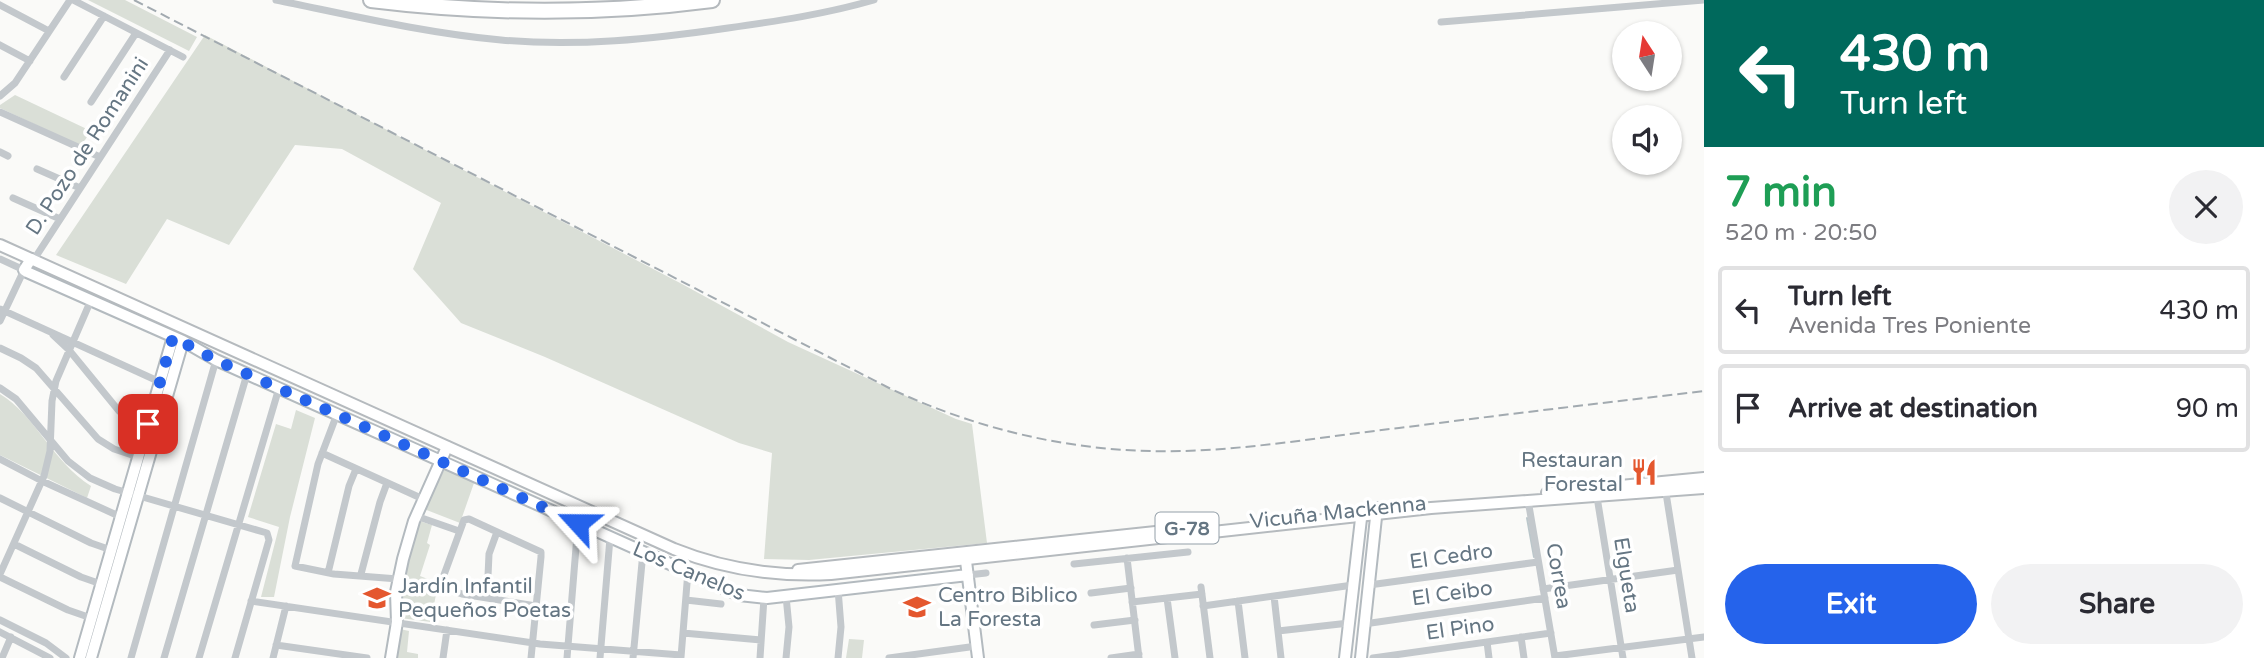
<!DOCTYPE html>
<meta charset="utf-8">
<style>
body{margin:0;font-family:"Varela Round",sans-serif;background:#f2f2f3;color:#2b2b33;height:100vh;display:flex;flex-direction:column;font-size:26px;white-space:nowrap}
*{box-sizing:border-box;margin:0}
p{font-size:23px;color:#7c7c81}
.icon{flex:none;width:38px;height:38px;fill:none;stroke:currentColor;stroke-width:2;stroke-linecap:round;stroke-linejoin:round}
.map{position:relative;flex:1;overflow:hidden}
.panel{display:flex;flex-direction:column;background:#fff;width:560px}
.panel>*{flex:none}
.hud{background:#00695c;color:#fff;overflow:hidden}
.needle{width:46px;rotate:348deg}
.buttons{position:absolute;left:1612px;top:21px;display:grid;gap:14px}
.buttons a{display:grid;place-items:center;width:70px;height:70px;border-radius:50%;background:#fff;box-shadow:0 2px 5px #0004;font-size:35px}
.pin{position:absolute;display:grid;place-items:center;width:60px;height:60px;color:#fff;margin:-30px;border-radius:14px;box-shadow:0 4px 10px #0006}
.me{position:absolute;width:77px;margin:-38px;rotate:294deg;stroke-linejoin:round;filter:drop-shadow(0 0 5px #0008)}
.turn{display:flex;align-items:center;gap:24px;height:147px;padding:0 21px;font-size:32px}
.turn .icon{width:91px;height:91px;stroke-width:2.5}
.turn b{display:block;font-size:49px;line-height:60px}
.round{display:grid;place-items:center;flex:none;width:74px;height:74px;border-radius:37px;background:#f2f2f3}
.head{display:flex;align-items:center;justify-content:space-between;height:119px;padding:0 21px}
h1{font-size:42px;font-weight:800;line-height:52px;color:#1e9e55}
.button{display:flex;gap:14px;margin-top:auto;padding:14px 21px}
.button a{flex:1;height:80px;border-radius:42px;background:#2563eb;color:#fff;font-size:28px;font-weight:800;line-height:80px;text-align:center}
.button a+a{background:#f2f2f3;color:#2b2b33}
ul{padding:0;list-style:none}
li{display:flex;align-items:center;gap:21px;height:88px;margin:0 14px 10px;padding:0 7px;border:4px solid #e1e1e2;border-radius:7px}
li div{flex:1}
li b{display:block;font-size:26px}
li em{font-style:normal}
main{display:flex;flex:1;min-height:0}
.map>svg:first-child{display:block}
.green{fill:#dadfd7}
.lines{fill:none;stroke-linecap:round;stroke-linejoin:round}
.stream{stroke:#bbc7cb;stroke-width:2}
.secondary-casing{stroke:#b3babf;stroke-width:14}
.primary-casing{stroke:#b5babe;stroke-width:14}
.highway-casing{stroke:#b4b9bd;stroke-width:18}
.street{stroke:#c3c8cc;stroke-width:7}
.secondary{stroke:#fff;stroke-width:10}
.primary{stroke:#fff;stroke-width:10}
.highway{stroke:#fff;stroke-width:14}
.rail{stroke:#a2aab0;stroke-width:2;stroke-dasharray:10 5;stroke-linecap:butt}
.route{stroke:#2563eb;stroke-width:12;stroke-dasharray:0 21.6}
.labels{text-anchor:middle;stroke-width:7;stroke-linejoin:round;paint-order:stroke}
.shield{fill:#fff;stroke:#939fa8;stroke-width:2}
.shield-label{font-size:19px;font-weight:bold;fill:#657683}
.street-label{font-size:21px;fill:#657683;stroke:#fff}
.poi-label{font-size:21px;fill:#657683;stroke:#fff;text-anchor:start}
</style>
<main>
<div class="map">
<svg width="1704" height="658" viewBox="0 0 1704 658">
<rect width="100%" height="100%" fill="#fafaf8"/>
<!-- green -->
<path class="green" d="M88 0H125L197 37 189 51Z
M205 35 682 284 788 342 956 419 972 424 987 543 809 560 764 559 772 453 739 443 545 357 461 323 413 269 441 203 342 149 295 145 229 245 167 219 126 284 56 255Z
M15 95 91 131 81 146 0 108V105Z
M0 394C35 415 53 462 91 486L87 498 0 455Z
M296 410 315 418 290 517 274 597H261L279 527 248 517 276 424 291 429Z
M446 467 474 483 460 523 424 509Z
M419 521 432 525 427 543 430 545 420 576 438 583 431 622 400 618 404 581Z
M400 629 409 631 407 652 418 654V658H393Z
M849 639 864 640 862 658H846Z"/>
<g class="lines">
<!-- stream -->
<path class="stream" d="M1527 518 1534 557"/>
<defs>
<path id="secondary" d="M31 259 24 270 27 272 183 341 216 360 739 595 767 598 968 575
M965 553 978 658
M80 658 173 337
M91 658 183 341
M391 658 397 622 396 592 403 559 414 521 447 447
M1345 658 1362 510
M1361 658 1377 508"/>
<path id="primary" d="M0 245 674 549C726 570 776 577 831 574L1431 508 1704 488
M1547 493 1704 478
M798 570 1165 531"/>
<path id="highway" d="M371 0C485 14 598 15 712 0"/>
</defs>
<!-- secondary casing -->
<use href="#secondary" class="secondary-casing"/>
<!-- primary casing -->
<use href="#primary" class="primary-casing"/>
<!-- highway casing -->
<use href="#highway" class="highway-casing"/>
<!-- street -->
<path class="street" d="M73 0 183 57
M276 0C350 15 425 33 501 40 577 47 653 39 728 28 778 21 826 14 874 0
M0 5 49 31
M1441 22 1704 0
M0 45 30 61
M64 77 104 16
M0 96 15 83 70 0
M91 102 136 33
M0 112 100 157
M0 152 8 156
M37 169 80 188
M13 198 60 219
M0 259 24 270 0 321
M33 261 170 50
M0 309 160 382
M53 335 69 350 119 411 125 416 148 424
M0 348 21 358 36 368 98 439 114 449 138 457
M0 388 16 399 68 461 90 478 115 489 267 533 269 540 235 658
M337 414 318 464 295 566 334 574 398 579
M322 453 423 499
M0 459 42 481 121 517
M1666 493 1692 658
M1597 497 1623 658
M0 498 91 543 111 550
M1528 500 1555 658
M416 516 459 531
M14 544 81 577 101 584
M1127 558 1139 658
M1074 564 1188 552
M328 573 349 486 356 469
M0 574 44 476 50 451 52 401 56 381 91 300
M361 574 380 502 387 483
M968 575 986 573
M0 577 68 610 91 618
M1369 585 1538 562
M1201 587 1210 658
M838 589 841 627 838 658
M1543 589 1678 570
M1091 593 1131 588
M1274 596 1281 658
M487 598 489 554 497 532
M1167 598 1175 658
M686 600 721 604
M251 601 540 644 681 655
M1238 601 1245 658
M1132 602 1202 594
M1203 606 1353 585
M0 620 46 643 66 658
M1364 624 1545 598
M1094 625 1135 620
M1278 631 1349 623
M0 632 50 658
M683 633 761 640
M1521 637 1524 658
M1487 642 1489 658
M276 645 367 658
M1555 656 1704 637
M681 657 688 571
M2 658 11 637
M131 658 216 360
M164 658 247 374
M199 658 279 388
M273 658 286 606
M443 658 447 630
M531 658 541 557V552L469 519 464 520 441 583 442 587 462 594 536 606
M567 658 578 523
M600 658 610 538
M633 658 643 552
M760 658 764 598
M786 658 789 627 786 596
M889 658 977 646
M1111 658 1139 654
M1373 658 1551 633"/>
<!-- secondary -->
<use href="#secondary" class="secondary"/>
<!-- primary -->
<use href="#primary" class="primary"/>
<!-- highway -->
<use href="#highway" class="highway"/>
<!-- rail -->
<path class="rail" d="M134 0 891 389C983 432 1082 454 1183 451 1255 449 1328 436 1399 428 1501 415 1602 403 1704 391"/>
</g>
<g class="lines">
<!-- route -->
<path class="route" d="M148 424 173 337 216 360 578 523"/>
</g>
<!-- icons -->
<defs>
<symbol id="restaurant-bare" viewBox="-9 -9 18 18"><path d="M-5-6h1v4h1v-4h1v4h1v-4h1v5L-1.5 .5V6h-2V.5L-5-1ZM5-6V6H3V1.5H1.5Q1.5-4 5-6Z" fill="#e4572e" stroke="#fff" stroke-width="2.5" paint-order="stroke"/></symbol>
<symbol id="school-bare" viewBox="-9 -9 18 18"><path d="M0-5L7-2L0 1L-7-2ZM-4 1L0 2.5L4 1V4Q0 6-4 4Z" fill="#e4572e" stroke="#fff" stroke-width="2.5" paint-order="stroke"/></symbol>
</defs>
<g fill-rule="evenodd">
<use href="#restaurant-bare" x="1625" y="453" width="38" height="38"/>
<use href="#school-bare" x="358" y="579" width="38" height="38"/>
<use href="#school-bare" x="898" y="588" width="38" height="38"/>
</g>
<g class="labels">
<!-- shield labels -->
<rect class="shield" x="1155.5" y="512.5" width="63" height="31" rx="5"/>
<g class="shield-label">
<text x="1187" y="535">G-78</text>
</g>
<!-- street labels -->
<g class="street-label">
<text transform="translate(87 146) rotate(-57)" y="7">D. Pozo de Romanini</text>
<text transform="translate(1338 512) rotate(-6)" y="7">Vicuña Mackenna</text>
<text transform="translate(1451 556) rotate(-8)" y="7">El Cedro</text>
<text transform="translate(689 571) rotate(23)" y="7">Los Canelos</text>
<text transform="translate(1627 575) rotate(81)" y="7">Elgueta</text>
<text transform="translate(1559 576) rotate(80)" y="7">Correa</text>
<text transform="translate(1452 593) rotate(-8)" y="7">El Ceibo</text>
<text transform="translate(1460 628) rotate(-8)" y="7">El Pino</text>
</g>
<!-- poi labels -->
<g class="poi-label">
<text x="1623" y="467" text-anchor="end">Restauran<tspan x="1623" dy="24">Forestal</tspan></text>
<text x="398" y="593">Jardín Infantil<tspan x="398" dy="24">Pequeños Poetas</tspan></text>
<text x="938" y="602">Centro Biblico<tspan x="938" dy="24">La Foresta</tspan></text>
</g>
</g>
</svg>
<div class="buttons">
<a><svg class="needle" viewBox="-14 -14 28 28"><path d="M0-13l5 13h-10z" fill="#e53935"/><path d="M0 13l5-13h-10z" fill="#7c7c81"/></svg></a>
<a><svg class="icon" aria-label="sound" viewBox="0 0 24 24"><path d="M4 9h4l5-4v14l-5-4H4zM17 9q2 3 0 6"/></svg></a>
</div>
<div class="pin" style="left:148px;top:424px;background:#d93025"><svg class="icon" aria-label="arrive" viewBox="0 0 24 24"><path d="M6 21V4h12l-3 4 3 4H6"/></svg></div>
<svg class="me" style="left:578px;top:523px" viewBox="-20 -20 40 40"><path d="M0-17L14 15 0 8-14 15z" fill="#2563eb" stroke="#fff" stroke-width="4"/></svg>
</div>
<section class="panel">
<div class="hud">
<div class="turn"><svg class="icon" aria-label="left" viewBox="0 0 24 24"><path d="M17 20v-9H6M10 6l-5 5 5 5"/></svg><div><b>430 m</b>Turn left</div></div>
</div>
<div class="head"><div><h1>7 min</h1><p>520 m · 20:50</p></div><a class="round"><svg class="icon" aria-label="close" viewBox="0 0 24 24"><path d="M6 6l12 12M18 6L6 18"/></svg></a></div>
<ul>
<li><svg class="icon" aria-label="left" viewBox="0 0 24 24"><path d="M17 20v-9H6M10 6l-5 5 5 5"/></svg><div><b>Turn left</b><p>Avenida Tres Poniente</p></div><em>430 m</em></li>
<li><svg class="icon" aria-label="arrive" viewBox="0 0 24 24"><path d="M6 21V4h12l-3 4 3 4H6"/></svg><div><b>Arrive at destination</b></div><em>90 m</em></li>
</ul>
<div class="button"><a>Exit</a><a>Share</a></div>
</section>
</main>
